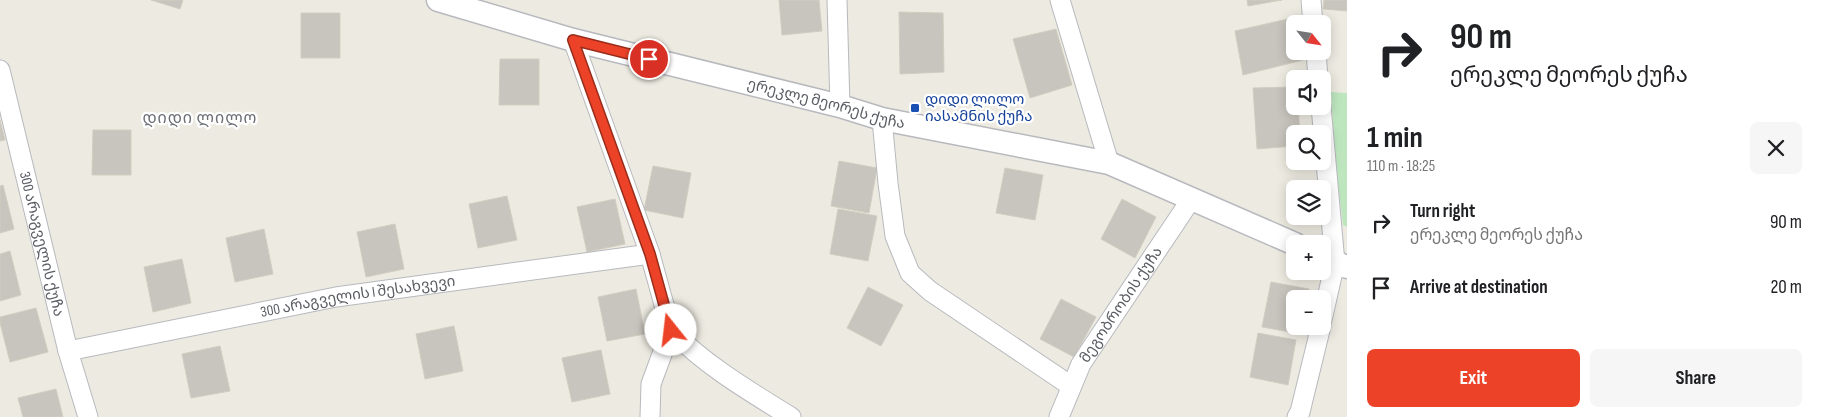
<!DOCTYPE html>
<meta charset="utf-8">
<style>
body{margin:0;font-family:"Sofia Sans Condensed","Noto Sans Georgian",sans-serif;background:#f6f6f6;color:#202124;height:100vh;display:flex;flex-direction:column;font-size:19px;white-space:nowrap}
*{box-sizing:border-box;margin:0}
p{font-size:16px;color:#757577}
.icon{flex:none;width:28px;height:28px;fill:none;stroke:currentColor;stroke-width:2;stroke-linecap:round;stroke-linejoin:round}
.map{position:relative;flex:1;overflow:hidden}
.drawer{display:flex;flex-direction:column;background:#fff;width:475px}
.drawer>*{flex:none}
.hud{background:#fff;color:#202124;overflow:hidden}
.needle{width:32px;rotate:120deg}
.tools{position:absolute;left:1286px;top:15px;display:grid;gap:10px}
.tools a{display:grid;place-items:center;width:45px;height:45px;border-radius:8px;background:#fff;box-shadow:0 2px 12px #0003;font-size:25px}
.pin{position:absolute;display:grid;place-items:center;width:42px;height:42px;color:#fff;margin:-21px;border:2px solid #fff;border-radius:50%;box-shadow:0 1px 5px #0007}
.me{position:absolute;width:55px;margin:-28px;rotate:344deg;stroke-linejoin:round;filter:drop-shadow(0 0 4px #0008)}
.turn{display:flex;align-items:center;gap:18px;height:105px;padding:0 20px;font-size:22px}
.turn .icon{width:65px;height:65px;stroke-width:2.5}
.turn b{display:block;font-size:35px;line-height:42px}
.round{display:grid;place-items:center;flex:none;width:52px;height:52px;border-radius:8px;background:#f6f6f6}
.headline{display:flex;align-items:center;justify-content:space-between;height:85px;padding:0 20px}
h1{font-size:30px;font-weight:700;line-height:38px}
.action{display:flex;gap:10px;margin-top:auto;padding:10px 20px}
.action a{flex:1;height:58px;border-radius:8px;background:#ec4328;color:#fff;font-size:20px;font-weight:700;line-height:58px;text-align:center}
.action a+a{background:#f6f6f6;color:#202124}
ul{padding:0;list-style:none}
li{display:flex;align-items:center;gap:15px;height:65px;padding:0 20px}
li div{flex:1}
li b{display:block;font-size:19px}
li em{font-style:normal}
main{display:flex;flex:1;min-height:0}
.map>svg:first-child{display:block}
.green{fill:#bde6bf}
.building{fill:#c8c5be;stroke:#d2cdc0}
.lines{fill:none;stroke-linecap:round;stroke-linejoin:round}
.minor-casing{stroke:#b7b9be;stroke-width:21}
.tertiary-casing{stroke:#b7b9be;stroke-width:25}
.minor{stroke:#fff;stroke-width:19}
.tertiary{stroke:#fff;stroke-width:22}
.route-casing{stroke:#992c1a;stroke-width:12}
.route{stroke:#ec4328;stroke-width:9}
.transit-dot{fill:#1a4fb4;stroke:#fff;stroke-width:2}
.labels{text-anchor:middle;stroke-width:4.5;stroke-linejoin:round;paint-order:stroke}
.transit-label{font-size:15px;fill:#164399;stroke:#fff;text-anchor:start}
.street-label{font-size:15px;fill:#5a5d63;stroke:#fff}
.neighbourhood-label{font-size:16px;letter-spacing:1px;fill:#6b6f75;stroke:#fff}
</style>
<main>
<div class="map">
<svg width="1347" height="417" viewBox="0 0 1347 417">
<rect width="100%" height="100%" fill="#edebe1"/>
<!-- green -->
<path class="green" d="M1331 92 1347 93V227L1343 225 1335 156Z"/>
<!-- building -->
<path class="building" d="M151 0H183L180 9Z
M779 0H819L822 31 782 35Z
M1247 0H1282L1248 6Z
M1324 0H1347V11L1323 9Z
M899 12 943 13 944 72 900 74Z
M301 13H340V58H301Z
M1292 18 1295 28V51H1301L1303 60 1243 75 1235 31Z
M1056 29 1072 85 1030 98 1013 39Z
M500 59H539V105H499Z
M1295 87V106H1298L1300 134H1295V146L1257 149 1253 88Z
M0 120 5 140 0 141Z
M93 130H131V175H92Z
M839 161 877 168 869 213 831 206Z
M653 166 691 173 683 218 644 210Z
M1005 168 1043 175 1035 220 996 213Z
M3 185 14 229 0 233V186Z
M507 196 517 240 478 248 469 204Z
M615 199 625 244 587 252 577 207Z
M1122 199 1156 217 1135 258 1101 239Z
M838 209 877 216 868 261 830 254Z
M395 224 404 269 366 277 357 232Z
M264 229 273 274 235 282 226 238Z
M10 251 21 295 0 301V254Z
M182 259 191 303 153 312 144 267Z
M1271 282 1309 289 1307 299H1295V326H1302L1301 334 1262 327Z
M868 287 903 305 881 346 847 328Z
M636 289 645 334 607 341 598 297Z
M1061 299 1096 317 1074 357 1040 339Z
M36 308 48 352 10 362 0 323V317Z
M454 326 463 371 425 379 416 334Z
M1258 333 1296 340 1288 385 1250 377Z
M220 346 230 391 191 398 182 354Z
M601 350 610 394 572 402 562 358Z
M56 389 63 417H23L18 398Z"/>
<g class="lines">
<defs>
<g id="minor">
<path d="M837 0 840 106"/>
<path d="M1060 0 1109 163"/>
<path d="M1311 0 1313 24"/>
<path d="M573 40 650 254 671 330 651 384 650 417"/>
<path d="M1316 51 1318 79"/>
<path id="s1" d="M0 70 68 351 88 417"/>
<path d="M1321 106 1335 263 1322 320"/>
<path d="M882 119 888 183 895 236 910 273 930 291 1071 386"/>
<path d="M671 330C706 366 749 391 791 417"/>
<path id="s2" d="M68 351 336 297 650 254"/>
<path id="s3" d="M1059 417 1081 364 1192 198"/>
<path d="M1297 417 1300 412 1321 326"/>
</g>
<g id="tertiary">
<path id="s4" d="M438 0 573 40 840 106 882 119 1109 163 1295 244"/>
<path d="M1322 257 1347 267"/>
</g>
</defs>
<!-- minor casing -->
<use href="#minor" class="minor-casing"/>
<!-- tertiary casing -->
<use href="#tertiary" class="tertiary-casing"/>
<!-- minor -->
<use href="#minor" class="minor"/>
<!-- tertiary -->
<use href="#tertiary" class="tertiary"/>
</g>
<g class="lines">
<defs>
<path id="route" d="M649 59 573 40 650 254 671 330"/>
</defs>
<!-- route casing -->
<use href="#route" class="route-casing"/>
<!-- route -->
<use href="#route" class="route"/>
</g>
<!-- markers -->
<rect class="transit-dot" x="910" y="103" width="10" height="10" rx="2.5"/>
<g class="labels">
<!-- transit labels -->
<g class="transit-label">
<text x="925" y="104">დიდი ლილო<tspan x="925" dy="17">იასამნის ქუჩა</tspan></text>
</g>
<!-- street labels -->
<g class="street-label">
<text dy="5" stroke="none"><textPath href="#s4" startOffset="402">ერეკლე მეორეს ქუჩა</textPath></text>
<text dy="5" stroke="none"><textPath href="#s1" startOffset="179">300 არაგველის ქუჩა</textPath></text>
<text dy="5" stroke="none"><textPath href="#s2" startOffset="295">300 არაგველის I შესახვევი</textPath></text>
<text dy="5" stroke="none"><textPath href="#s3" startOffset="129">მეგობრობის ქუჩა</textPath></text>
</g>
<!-- neighbourhood labels -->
<g class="neighbourhood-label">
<text x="200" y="123">დიდი ლილო</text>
</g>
</g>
</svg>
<div class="tools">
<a><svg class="needle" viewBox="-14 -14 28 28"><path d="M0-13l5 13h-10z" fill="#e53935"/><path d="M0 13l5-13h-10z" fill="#757577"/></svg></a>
<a><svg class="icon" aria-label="sound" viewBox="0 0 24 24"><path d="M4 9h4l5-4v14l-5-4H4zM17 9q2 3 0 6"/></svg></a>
<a><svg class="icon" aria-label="search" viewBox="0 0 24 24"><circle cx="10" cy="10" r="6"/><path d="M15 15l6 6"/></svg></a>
<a><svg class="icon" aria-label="layers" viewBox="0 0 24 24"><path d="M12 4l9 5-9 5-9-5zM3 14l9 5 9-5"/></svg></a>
<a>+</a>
<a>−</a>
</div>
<div class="pin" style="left:649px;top:59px;background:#d93025"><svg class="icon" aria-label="arrive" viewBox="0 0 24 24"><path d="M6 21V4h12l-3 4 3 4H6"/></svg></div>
<svg class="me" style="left:671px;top:330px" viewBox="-20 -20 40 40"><circle r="19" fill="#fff"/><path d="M0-13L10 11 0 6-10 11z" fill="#ec4328"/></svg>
</div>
<section class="drawer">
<div class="hud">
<div class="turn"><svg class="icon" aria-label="right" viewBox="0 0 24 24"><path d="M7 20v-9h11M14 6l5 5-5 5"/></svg><div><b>90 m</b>ერეკლე მეორეს ქუჩა</div></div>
</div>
<div class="headline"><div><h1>1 min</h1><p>110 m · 18:25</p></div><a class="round"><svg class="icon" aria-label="close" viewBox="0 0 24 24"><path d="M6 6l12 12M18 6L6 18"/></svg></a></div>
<ul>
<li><svg class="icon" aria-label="right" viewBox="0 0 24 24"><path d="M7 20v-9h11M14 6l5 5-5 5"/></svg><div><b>Turn right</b><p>ერეკლე მეორეს ქუჩა</p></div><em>90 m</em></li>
<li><svg class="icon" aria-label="arrive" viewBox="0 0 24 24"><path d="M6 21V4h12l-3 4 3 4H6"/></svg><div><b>Arrive at destination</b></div><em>20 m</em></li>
</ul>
<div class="action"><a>Exit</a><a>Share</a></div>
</section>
</main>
